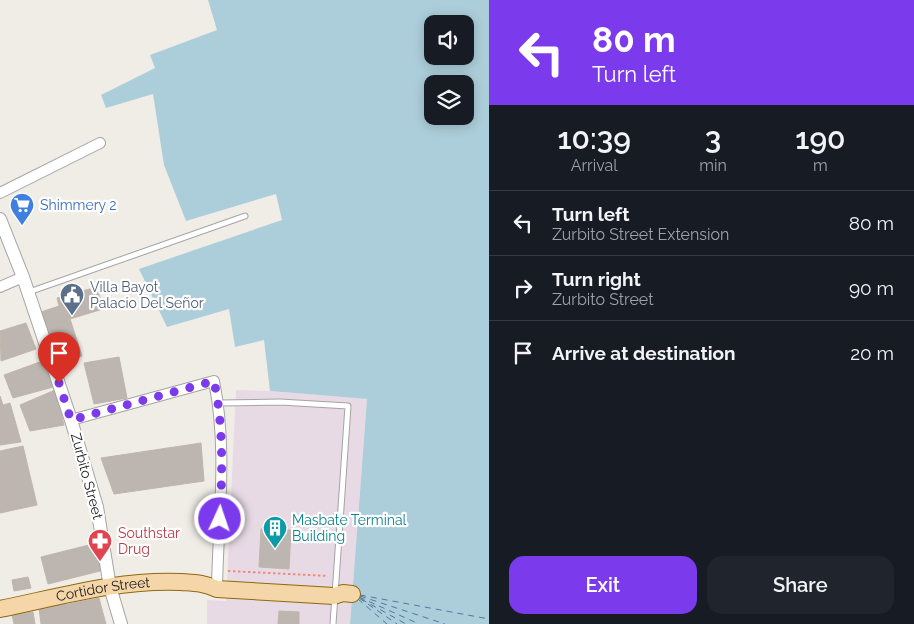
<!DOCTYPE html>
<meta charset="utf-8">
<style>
body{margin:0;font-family:Raleway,sans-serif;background:#20242c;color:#f1f3f6;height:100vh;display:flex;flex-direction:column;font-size:19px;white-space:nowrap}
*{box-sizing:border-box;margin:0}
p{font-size:16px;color:#9ea1a6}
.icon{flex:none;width:28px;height:28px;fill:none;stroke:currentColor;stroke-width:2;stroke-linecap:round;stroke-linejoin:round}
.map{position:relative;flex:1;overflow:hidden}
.panel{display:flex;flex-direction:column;background:#171b24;width:425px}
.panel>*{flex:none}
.hud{background:#7c3aed;color:#fff;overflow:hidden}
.controls{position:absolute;left:424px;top:15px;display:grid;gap:10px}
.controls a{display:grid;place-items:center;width:50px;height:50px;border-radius:10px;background:#171b24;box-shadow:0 2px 12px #0003;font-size:25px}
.pin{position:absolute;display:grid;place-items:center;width:42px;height:42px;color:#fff;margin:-51px -21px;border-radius:50% 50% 50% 0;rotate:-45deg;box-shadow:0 0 5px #0007}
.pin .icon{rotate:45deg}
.me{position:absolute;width:55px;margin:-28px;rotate:3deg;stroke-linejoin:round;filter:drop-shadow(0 0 4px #0008)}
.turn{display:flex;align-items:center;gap:18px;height:105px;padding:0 20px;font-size:22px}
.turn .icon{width:65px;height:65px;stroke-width:2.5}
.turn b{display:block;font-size:35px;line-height:42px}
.eta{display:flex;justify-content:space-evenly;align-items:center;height:85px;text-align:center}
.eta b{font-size:30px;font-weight:600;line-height:35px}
.primary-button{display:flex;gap:10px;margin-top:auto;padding:10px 20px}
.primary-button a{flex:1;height:58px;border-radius:15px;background:#7c3aed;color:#fff;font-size:20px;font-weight:600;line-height:58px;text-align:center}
.primary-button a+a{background:#20242c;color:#f1f3f6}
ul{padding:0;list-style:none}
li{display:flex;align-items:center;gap:15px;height:65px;padding:0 20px;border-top:1px solid #363941}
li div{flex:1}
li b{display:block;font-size:19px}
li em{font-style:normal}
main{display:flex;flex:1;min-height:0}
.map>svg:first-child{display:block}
.industrial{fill:#e8dae5}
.water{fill:#acceda;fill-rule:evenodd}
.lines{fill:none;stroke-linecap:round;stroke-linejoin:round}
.ferry{stroke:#5177a1;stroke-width:1;stroke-dasharray:6 5;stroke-linecap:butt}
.building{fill:#bdb6b0;stroke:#c0b5ab}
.service-casing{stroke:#a4a4a4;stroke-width:7}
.minor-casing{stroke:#a4a4a4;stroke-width:12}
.tertiary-casing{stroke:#a4a4a4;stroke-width:14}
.primary-casing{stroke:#90680d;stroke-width:18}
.path{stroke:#ef897a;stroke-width:2;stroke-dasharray:2.5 2.5;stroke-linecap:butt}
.service{stroke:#fff;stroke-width:5}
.minor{stroke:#fff;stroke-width:10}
.tertiary{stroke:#fff;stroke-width:12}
.primary{stroke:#f4d6a8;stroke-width:16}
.route{stroke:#7c3aed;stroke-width:9;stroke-dasharray:0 16.2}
.labels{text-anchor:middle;stroke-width:4.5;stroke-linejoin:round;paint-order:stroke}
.shop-label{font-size:14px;fill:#366cbe;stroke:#fff;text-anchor:start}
.service-label{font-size:14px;fill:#4e5e75;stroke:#fff;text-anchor:start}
.street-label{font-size:14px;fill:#202020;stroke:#fff}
.culture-label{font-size:14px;fill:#0d838f;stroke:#fff;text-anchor:start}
.health-label{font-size:14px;fill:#be3a42;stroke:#fff;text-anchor:start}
</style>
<main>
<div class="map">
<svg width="489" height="624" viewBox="0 0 489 624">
<rect width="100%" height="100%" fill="#f0ede7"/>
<!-- industrial -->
<path class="industrial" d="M236 390 270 391 367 399 350 624H207V600L226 601Z"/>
<!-- water -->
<path class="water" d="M208 0H489V624H350L367 399 270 391 264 340 235 347 229 309 167 327 139 269 282 220 276 194 186 221 164 165 153 94 106 108 101 95 155 68 150 55 217 30ZM432 24H465V56H432ZM432 84H465V116H432Z"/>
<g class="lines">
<!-- ferry -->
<path class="ferry" d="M360 595 489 619
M360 596 445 624
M359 597 419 624
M359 598 397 624
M358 599 387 624
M361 599 406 624"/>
</g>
<!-- building -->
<path class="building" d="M97 287 103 309 70 319 82 356 57 364 41 312 59 306 57 298Z
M26 323 36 349 1 361 0 331Z
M119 357 127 398 94 404 84 363Z
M48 359 53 387 13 398 4 375Z
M55 390 64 425 30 431 20 405Z
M0 396 3 405 10 403 21 442 0 445Z
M201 443 204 481 114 494 101 458Z
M23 446 37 505 0 513V451Z
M261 529 291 530 289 569 259 567Z
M97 543 104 570 48 584 41 557Z
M28 577 31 588 14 591 12 580Z
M99 598 100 602 70 610 69 604Z
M100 602 106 624H81L77 607Z
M69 604 72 624H56L53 606Z
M53 606 56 624H41L39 608Z
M77 607 81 624H72L70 610Z
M279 611 299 612V624H278Z
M33 612 35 624H14L12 615Z"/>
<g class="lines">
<defs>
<path id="service" d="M29 292 245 216
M219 403 280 402 348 406 333 624"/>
<path id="minor" d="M0 193 100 143
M0 287 23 277
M71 420 214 381C228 450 218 520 217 589"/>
<path id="tertiary" d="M0 219 23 277 71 420 97 507 110 587 121 624"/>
<g id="primary">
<path id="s1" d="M0 609C59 597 120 579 181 582 195 583 204 583 217 589L334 596 343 593 352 594"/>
</g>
</defs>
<!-- service casing -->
<use href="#service" class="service-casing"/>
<!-- minor casing -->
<use href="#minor" class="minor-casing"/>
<!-- tertiary casing -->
<use href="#tertiary" class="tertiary-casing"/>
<!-- primary casing -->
<use href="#primary" class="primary-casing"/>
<!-- path -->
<path class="path" d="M228 571 328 576"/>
<!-- service -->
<use href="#service" class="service"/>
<!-- minor -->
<use href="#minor" class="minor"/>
<!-- tertiary -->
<use href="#tertiary" class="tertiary"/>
<!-- primary -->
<use href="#primary" class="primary"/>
</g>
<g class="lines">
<!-- route -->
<path class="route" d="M59 383 71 420 214 381C224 427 222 473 220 519"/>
</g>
<!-- icons -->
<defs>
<symbol id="supermarket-pin" viewBox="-11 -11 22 30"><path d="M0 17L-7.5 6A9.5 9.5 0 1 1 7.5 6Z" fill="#3f7fe0" stroke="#fff"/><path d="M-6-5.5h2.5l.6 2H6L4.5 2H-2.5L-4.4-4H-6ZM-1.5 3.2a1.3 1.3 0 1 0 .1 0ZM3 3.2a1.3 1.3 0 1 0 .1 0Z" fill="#fff"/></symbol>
<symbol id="civic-pin" viewBox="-11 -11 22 30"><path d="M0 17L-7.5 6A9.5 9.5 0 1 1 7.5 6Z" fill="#5c6f8a" stroke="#fff"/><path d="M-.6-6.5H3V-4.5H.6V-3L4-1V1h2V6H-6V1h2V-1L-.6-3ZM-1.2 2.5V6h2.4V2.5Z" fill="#fff"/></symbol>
<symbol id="building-pin" viewBox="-11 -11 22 30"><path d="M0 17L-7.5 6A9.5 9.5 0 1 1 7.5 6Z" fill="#0f9aa8" stroke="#fff"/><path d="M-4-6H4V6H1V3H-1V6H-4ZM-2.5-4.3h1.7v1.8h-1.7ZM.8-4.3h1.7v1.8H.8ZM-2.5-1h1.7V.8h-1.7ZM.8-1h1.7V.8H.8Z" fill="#fff"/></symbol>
<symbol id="pharmacy-pin" viewBox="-11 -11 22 30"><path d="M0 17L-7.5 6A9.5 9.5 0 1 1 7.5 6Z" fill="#e0444e" stroke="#fff"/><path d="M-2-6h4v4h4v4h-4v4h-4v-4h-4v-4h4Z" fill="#fff"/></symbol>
</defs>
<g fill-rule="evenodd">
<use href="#supermarket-pin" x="8" y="191" width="28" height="38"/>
<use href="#civic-pin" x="58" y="281" width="28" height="38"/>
<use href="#building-pin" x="261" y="514" width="28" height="38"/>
<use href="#pharmacy-pin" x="86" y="527" width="28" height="38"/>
</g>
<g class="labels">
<!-- shop labels -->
<g class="shop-label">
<text x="40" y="210">Shimmery 2</text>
</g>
<!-- service labels -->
<g class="service-label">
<text x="90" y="292">Villa Bayot<tspan x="90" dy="16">Palacio Del Señor</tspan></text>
</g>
<!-- street labels -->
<g class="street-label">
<text transform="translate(87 476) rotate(75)" y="5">Zurbito Street</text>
<text dy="5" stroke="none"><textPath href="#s1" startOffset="105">Cortidor Street</textPath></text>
</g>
<!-- culture labels -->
<g class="culture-label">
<text x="292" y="525">Masbate Terminal<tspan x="292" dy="16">Building</tspan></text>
</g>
<!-- health labels -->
<g class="health-label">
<text x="118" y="538">Southstar<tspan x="118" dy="16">Drug</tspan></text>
</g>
</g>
</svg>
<div class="controls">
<a><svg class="icon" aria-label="sound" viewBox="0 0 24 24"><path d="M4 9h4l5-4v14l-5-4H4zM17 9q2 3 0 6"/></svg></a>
<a><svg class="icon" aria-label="layers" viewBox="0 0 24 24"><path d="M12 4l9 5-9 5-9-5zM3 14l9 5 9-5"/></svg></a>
</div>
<div class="pin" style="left:59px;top:383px;background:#d93025"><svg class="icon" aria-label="arrive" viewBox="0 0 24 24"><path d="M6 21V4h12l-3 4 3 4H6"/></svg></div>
<svg class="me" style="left:220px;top:519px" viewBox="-20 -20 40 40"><circle r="17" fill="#7c3aed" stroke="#fff" stroke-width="3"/><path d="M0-11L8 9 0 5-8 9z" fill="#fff"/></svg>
</div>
<section class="panel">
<div class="hud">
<div class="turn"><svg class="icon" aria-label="left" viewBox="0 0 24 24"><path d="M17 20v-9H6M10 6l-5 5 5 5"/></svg><div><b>80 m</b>Turn left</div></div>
</div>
<div class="eta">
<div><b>10:39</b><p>Arrival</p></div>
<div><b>3</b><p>min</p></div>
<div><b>190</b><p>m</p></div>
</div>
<ul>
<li><svg class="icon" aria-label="left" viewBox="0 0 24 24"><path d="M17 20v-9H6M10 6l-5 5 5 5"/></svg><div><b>Turn left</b><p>Zurbito Street Extension</p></div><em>80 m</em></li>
<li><svg class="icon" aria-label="right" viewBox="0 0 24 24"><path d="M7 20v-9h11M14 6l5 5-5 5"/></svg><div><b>Turn right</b><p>Zurbito Street</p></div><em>90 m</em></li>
<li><svg class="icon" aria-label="arrive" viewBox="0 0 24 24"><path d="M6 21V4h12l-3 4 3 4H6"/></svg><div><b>Arrive at destination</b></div><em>20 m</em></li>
</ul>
<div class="primary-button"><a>Exit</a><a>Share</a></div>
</section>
</main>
